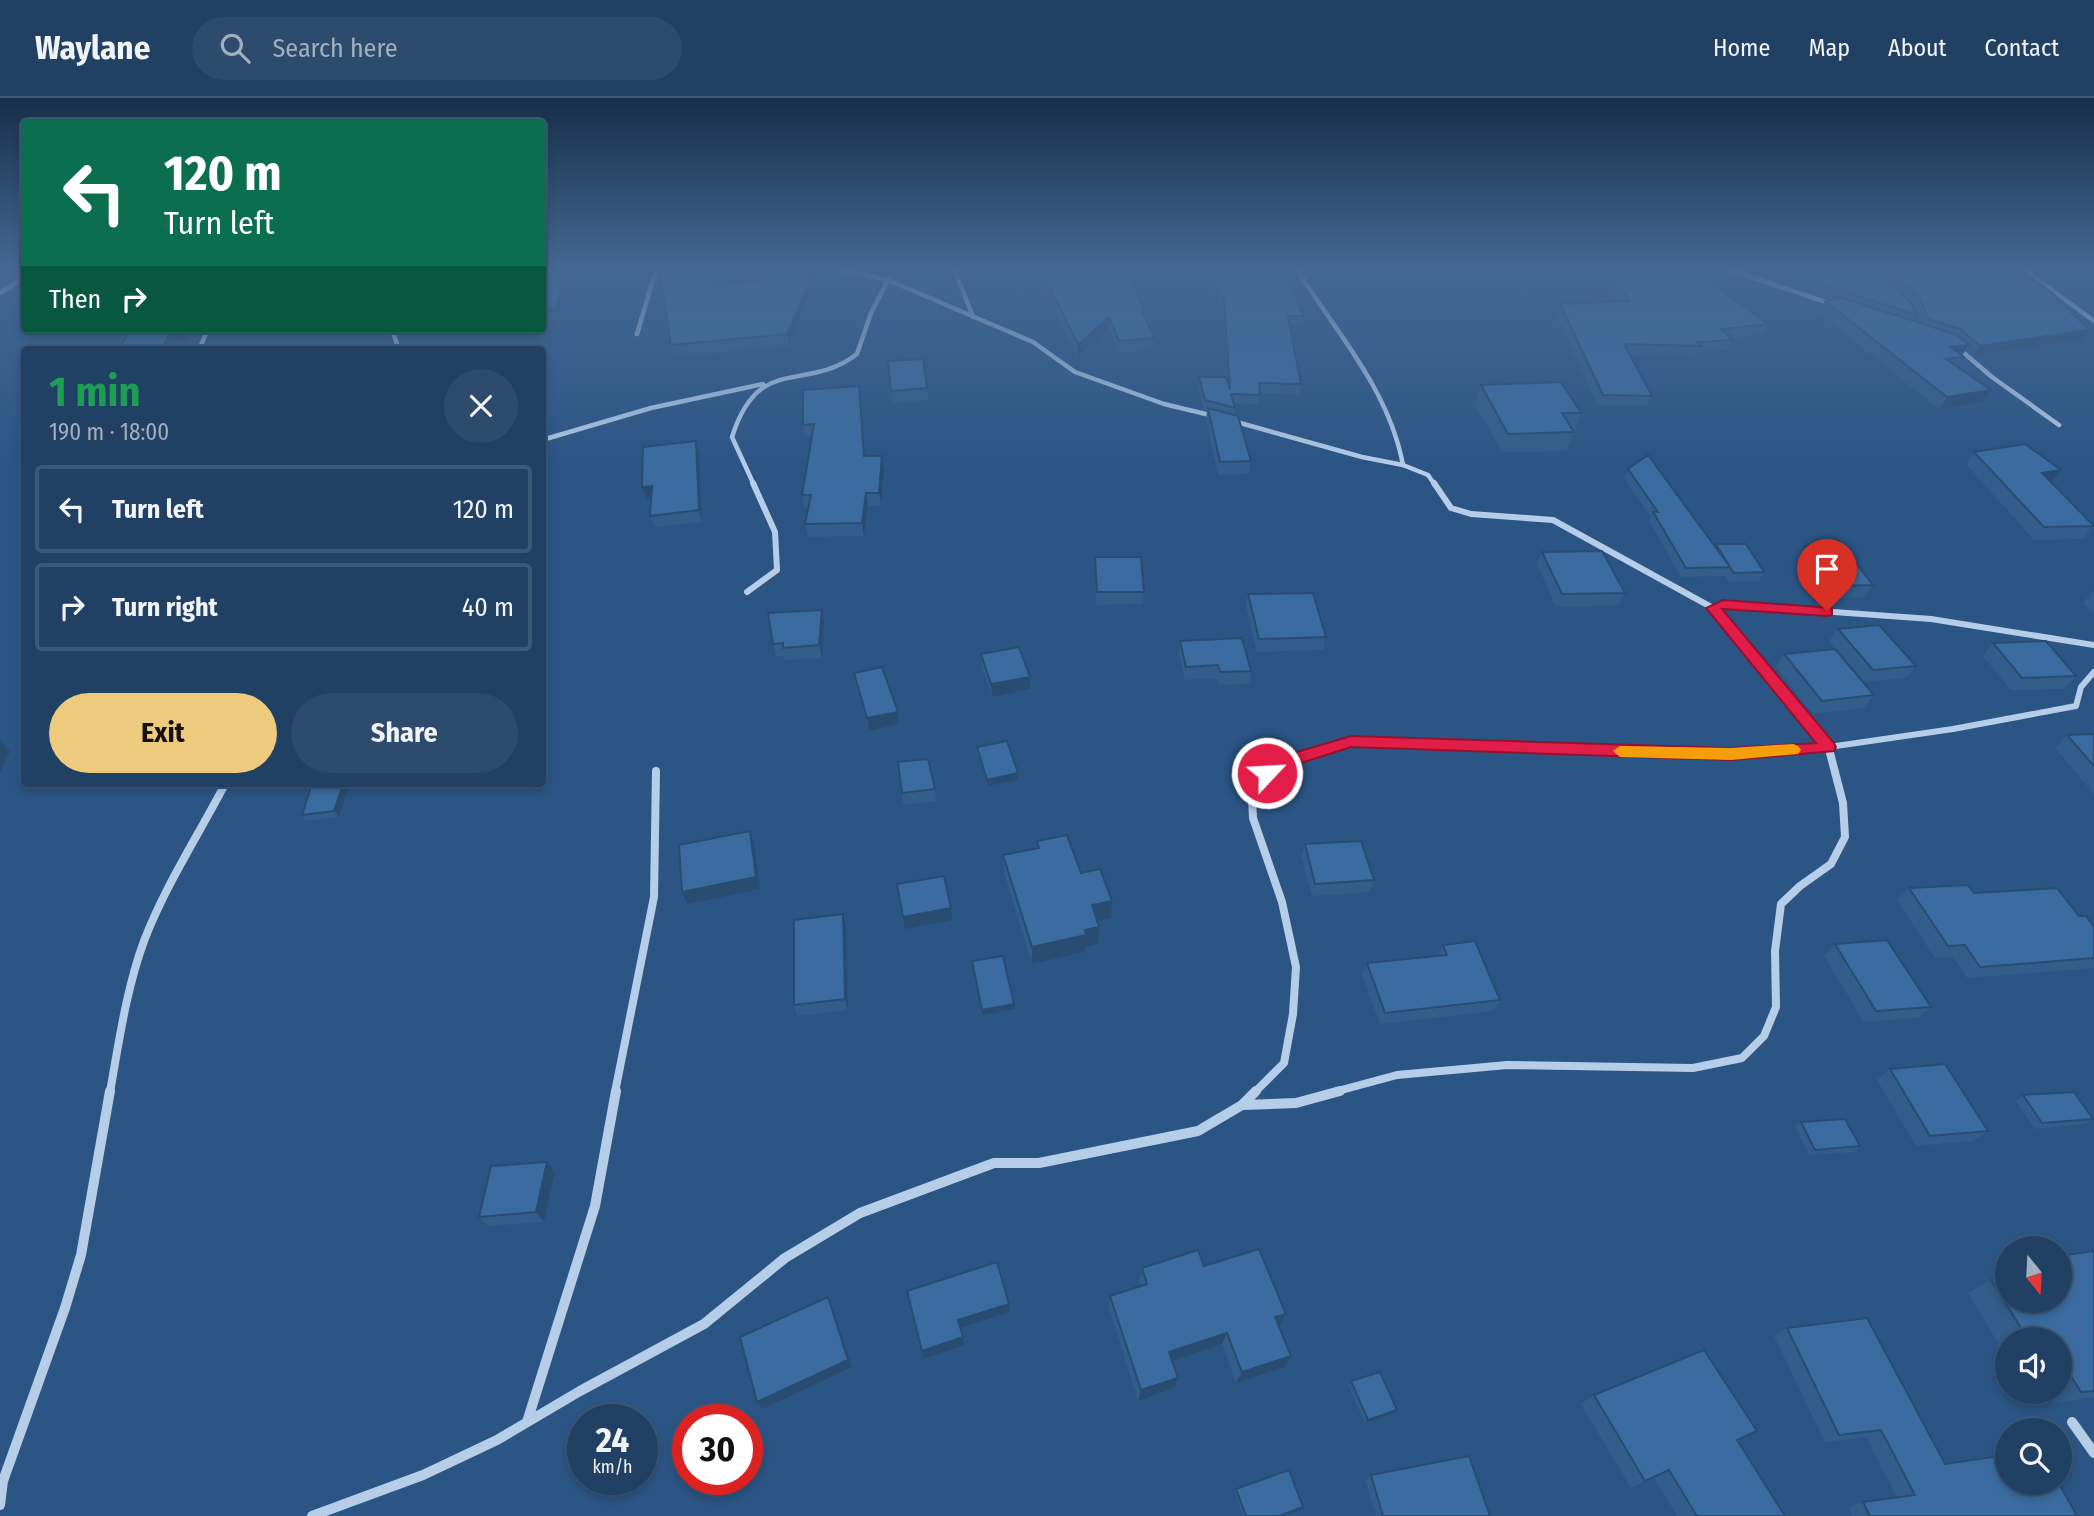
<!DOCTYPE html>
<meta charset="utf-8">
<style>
body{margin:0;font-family:"Fira Sans Condensed",sans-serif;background:#2d4b6d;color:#f1f3f6;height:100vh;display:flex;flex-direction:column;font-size:26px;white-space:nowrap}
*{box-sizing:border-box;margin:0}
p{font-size:23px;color:#a2afbf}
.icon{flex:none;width:38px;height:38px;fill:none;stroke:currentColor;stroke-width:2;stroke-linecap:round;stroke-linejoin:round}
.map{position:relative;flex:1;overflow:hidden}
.panel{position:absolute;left:21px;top:248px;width:525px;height:441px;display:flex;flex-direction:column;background:#204064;border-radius:7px;box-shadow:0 4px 10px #0003,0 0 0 2px #3d5978}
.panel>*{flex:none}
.hud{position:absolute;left:21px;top:21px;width:525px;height:214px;border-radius:7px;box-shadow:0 4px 10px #0003,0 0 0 2px #3d5978;background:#0b6e4f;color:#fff;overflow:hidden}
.needle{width:46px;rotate:162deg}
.buttons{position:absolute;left:1995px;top:1138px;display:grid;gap:14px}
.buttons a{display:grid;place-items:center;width:77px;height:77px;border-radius:50%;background:#204064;box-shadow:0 4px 10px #0003,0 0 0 2px #3d5978;font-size:35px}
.speed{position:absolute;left:567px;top:1306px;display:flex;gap:14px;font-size:35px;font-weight:700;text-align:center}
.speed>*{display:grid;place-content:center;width:91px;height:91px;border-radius:50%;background:#204064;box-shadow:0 4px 10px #0003,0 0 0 2px #3d5978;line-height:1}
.speed small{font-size:18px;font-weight:400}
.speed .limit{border:10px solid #d22;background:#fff;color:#111}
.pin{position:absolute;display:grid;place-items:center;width:60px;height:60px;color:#fff;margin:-72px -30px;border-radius:50% 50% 50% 0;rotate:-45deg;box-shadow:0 0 7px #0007}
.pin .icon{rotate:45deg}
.me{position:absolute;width:77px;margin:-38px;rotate:65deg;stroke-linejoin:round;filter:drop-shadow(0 0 5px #0008)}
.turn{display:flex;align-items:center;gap:24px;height:147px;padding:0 28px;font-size:32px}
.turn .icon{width:91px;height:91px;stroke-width:2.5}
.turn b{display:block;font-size:49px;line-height:60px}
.then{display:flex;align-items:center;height:66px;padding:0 28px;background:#0003;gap:14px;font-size:26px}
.round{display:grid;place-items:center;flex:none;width:74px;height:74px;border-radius:37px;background:#2d4b6d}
.summary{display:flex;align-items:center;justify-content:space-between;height:119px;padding:0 28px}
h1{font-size:42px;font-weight:700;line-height:52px;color:#1e9e55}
.button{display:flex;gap:14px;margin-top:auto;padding:14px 28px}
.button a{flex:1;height:80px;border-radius:42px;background:#edca7e;color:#111;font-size:28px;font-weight:700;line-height:80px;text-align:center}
.button a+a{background:#2d4b6d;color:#f1f3f6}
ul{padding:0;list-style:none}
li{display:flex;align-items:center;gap:21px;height:88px;margin:0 14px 10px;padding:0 14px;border:4px solid #3d5978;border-radius:7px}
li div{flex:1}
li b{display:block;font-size:26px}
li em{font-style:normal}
header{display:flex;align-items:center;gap:42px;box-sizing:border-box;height:98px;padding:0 35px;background:#204064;border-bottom:2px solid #3d5978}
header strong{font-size:33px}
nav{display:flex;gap:38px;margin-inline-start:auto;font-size:24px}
.search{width:490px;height:63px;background:#2d4b6d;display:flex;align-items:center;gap:18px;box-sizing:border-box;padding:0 24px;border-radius:38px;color:#a2afbf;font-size:26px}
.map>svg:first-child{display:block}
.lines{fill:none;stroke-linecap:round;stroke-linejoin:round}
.street-far3{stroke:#b6cde7;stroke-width:4.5}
.street-far2{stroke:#b6cde7;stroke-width:6}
.street-far1{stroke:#b6cde7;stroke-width:8}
.street{stroke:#b6cde7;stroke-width:10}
.wall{fill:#335d8a;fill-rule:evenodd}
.shaded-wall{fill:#294c71}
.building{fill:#3b6ca1;stroke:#294c71;stroke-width:2}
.route{fill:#e11d48;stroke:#92132f;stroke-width:2}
.slow{fill:#f59e0b}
</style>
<header>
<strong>Waylane</strong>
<div class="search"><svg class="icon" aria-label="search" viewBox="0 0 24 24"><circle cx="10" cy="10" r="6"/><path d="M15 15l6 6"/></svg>Search here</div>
<nav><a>Home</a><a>Map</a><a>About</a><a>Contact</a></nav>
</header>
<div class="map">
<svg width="2094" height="1418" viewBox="0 0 2094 1418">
<rect width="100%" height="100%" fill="#2b5585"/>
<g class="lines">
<!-- street-far3 -->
<path class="street-far3" d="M842 172 888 182 1033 244 1075 274 1164 306 1214 318
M955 172 973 219
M1297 172C1337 235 1389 292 1403 367
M1730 172 1832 206
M2025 172 2094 223
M0 195 24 180
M392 231 399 252
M637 236 656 172
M1958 250 1992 279 2059 327
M199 252 208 231
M1233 323 1362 359 1403 367 1428 377 1435 387
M542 342 651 310 763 286
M754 387 732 339C759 254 805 296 857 256L871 215 888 182"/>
<!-- street-far2 -->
<path class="street-far2" d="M1434 385 1451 410 1471 416 1553 422 1713 510 1723 506 1931 521 2094 547
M747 494 777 472 775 434 753 385
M1713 510 1829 649 1831 656
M1310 656 1351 643 1731 656 1829 649 1953 631 2076 608 2081 589 2094 574"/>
<!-- street-far1 -->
<path class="street-far1" d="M1692 655H1750
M110 994C119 944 126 892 144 843 165 788 198 738 225 686
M615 994 654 799 656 673
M1255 994 1284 965 1293 916 1296 869 1282 804 1253 720 1252 701 1267 675 1315 655
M1334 994 1397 977 1507 967 1693 970 1742 960 1764 938 1776 909 1775 853 1781 806 1800 788 1831 766 1845 739 1843 705 1830 655"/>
<!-- street -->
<path class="street" d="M1242 1007 1296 1005 1340 993
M527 1324 595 1108 616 993
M2072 1324 2094 1355
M0 1407 3 1383 65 1210 81 1157 110 993
M312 1418 423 1377 497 1342 580 1293 704 1226 785 1160 860 1115 994 1065H1039L1198 1033 1242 1007 1256 993"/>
</g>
<!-- wall -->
<path class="wall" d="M542 172H571L558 221 542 222Z
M767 172H818V176L789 248 674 259 671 247 713 188 760 184Z
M1036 172H1125L1144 210V218L1154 240 1153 252 1118 255 1109 231 1077 259Z
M1199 172H1283L1304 218 1303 227H1290L1301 286 1299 296 1259 295 1258 306 1233 305 1235 310 1234 317 1251 363 1249 376 1218 377 1206 322 1207 313 1204 312 1198 288 1199 279 1228 284 1223 210Z
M1596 172H1694L1768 226 1763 236 1731 240 1733 242 1728 252 1698 254 1696 259 1630 257 1652 298 1647 308H1598L1556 217 1560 206 1619 203Z
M1780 172H2016L2089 232 2082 241 1974 257 1966 251 1962 258 1964 259 1957 269 1982 304 1939 311 1819 215 1825 203H1827L1828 199 1804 191ZM1913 208 1914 210 1921 225 1913 223 1916 217Z
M888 263 927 290 928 302 893 305Z
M1481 287 1581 315 1567 353 1502 354 1475 306Z
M861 300 865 358H882L884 370 881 407 868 408 864 438 808 439 805 426 808 410H805L802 397 812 338 805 339 803 327Z
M696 343 699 354 702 424 654 429 650 418 651 400 646 401Z
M1974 354 2051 384 2094 428 2083 441 2034 442 1966 366Z
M1628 371 1715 448 1716 446 1764 474 1759 483 1728 484 1725 478 1681 479 1649 423 1651 419 1624 380Z
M1805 448 1873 487 1864 499 1826 501 1797 461Z
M1542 454 1625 495 1619 507 1556 509 1537 466Z
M1095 459 1144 494 1143 506 1096 507Z
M2094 492V517L2083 505Z
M1248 496 1326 539 1323 552 1257 554 1246 509Z
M824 524 822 560 785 562 784 558 776 559 773 546Z
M1838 531 1916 568 1906 580 1864 584 1829 543Z
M1180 543 1251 573 1249 586 1218 587 1216 580 1185 582 1179 556Z
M1993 545 2076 578 2064 591 2011 592 1983 558Z
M981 556 1030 579V591L992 599 982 569Z
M1784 556 1874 597 1864 610 1813 616 1776 569Z
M854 575 898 614 899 626 869 633 856 588Z
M2094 636V696L2055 650 2067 637Z
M977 649 1018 675V682L988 688 977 656Z
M898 664 935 691 936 703 903 707Z
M312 686H350L339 719 306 723 302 717Z
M1037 743 1081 775 1112 803 1111 820 1097 823 1098 846 1085 849V854L1032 866 1004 775 1003 757 1037 750Z
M1305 746 1374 782 1369 794 1312 798 1301 759Z
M1909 790 1974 795 2079 818 2094 829V870L1967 880 1953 859 1935 860 1897 802Z
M843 816 846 828 848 912 797 918 794 907Z
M1835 846 1931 909 1918 920 1864 924 1824 858Z
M1443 847 1500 902 1494 913 1380 926 1362 877 1367 865 1438 858Z
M1890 971 1988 1033 1973 1043 1916 1048 1877 982Z
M2023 997 2093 1021 2085 1026 2035 1031 2016 1003Z
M1801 1024 1860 1048 1854 1054 1809 1057 1795 1029Z
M555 1074 544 1124 489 1128 479 1119Z
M2094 1153V1299L2054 1305 2047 1293H2060V1241H2007V1260L1968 1195 1991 1182 2007 1202Z
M1204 1168 1286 1216 1279 1228 1291 1258 1285 1269 1236 1285 1222 1246 1172 1263 1174 1290 1138 1303 1109 1210 1110 1198 1141 1188 1139 1183 1142 1170Z
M1787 1230 1945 1366 2077 1418H1852L1848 1409 1863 1404 1897 1399 1866 1339 1825 1344 1774 1238Z
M1351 1283 1397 1312 1394 1315 1365 1325 1348 1287Z
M1594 1297 1737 1342 1785 1418H1677L1654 1379 1631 1390 1581 1306Z
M1371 1377 1490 1418H1376L1365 1383Z
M1236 1391 1301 1412 1283 1418H1243L1234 1393Z"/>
<!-- shaded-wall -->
<path class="shaded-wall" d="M566 172H571L558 221 555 211Z
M814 172H818V176L789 248 787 236Z
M1109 219V231L1077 259 1078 247Z
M179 231H191L185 243 178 244 173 252H161L171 233Z
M2089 232 2082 241 1974 257 1980 248Z
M1969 247 1961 259 1950 249Z
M1991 292 1982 304 1939 311 1947 299Z
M696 343 699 354 702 424 699 412Z
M882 358 884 370 881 407 879 395Z
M2061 372 2051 384 2042 375Z
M652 388 655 400 646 401 642 389Z
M866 395 868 408 864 438 862 425Z
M822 512 824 524 822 560 819 547Z
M1030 579V591L992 599 991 586Z
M898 614 899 626 869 633 867 620Z
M0 643 10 653 0 675Z
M1018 675V682L988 688 987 682Z
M343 686H350L339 719 334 713Z
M750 733 754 745 760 791 687 806 682 794Z
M1112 803 1111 820 1091 825 1092 807Z
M951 810 952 822 905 831 903 819Z
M843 816 846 828 848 912 845 901Z
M1099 829 1098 846 1085 849V854L1032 866V849L1085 832Z
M1014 906 1015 911 983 917 982 912Z
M547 1064 555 1074 544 1124 536 1114Z
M828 1199 832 1208 852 1269 762 1311 757 1304Z
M1009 1206 1010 1214 960 1230 958 1222Z
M1286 1216 1280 1227 1270 1231 1275 1219Z
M1227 1235 1222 1246 1166 1265 1169 1254Z
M963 1239 964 1247 924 1261 922 1253Z
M1291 1258 1285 1269 1236 1285 1242 1274Z
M1178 1280 1174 1290 1138 1303 1141 1292Z
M1397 1312 1394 1315 1365 1325 1368 1322Z
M1303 1409 1301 1412 1283 1418H1279Z"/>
<!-- building -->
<path class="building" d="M542 172H566L555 211 542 212Z
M659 172H709L713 188 760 184 767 172H814L787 236 671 247Z
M1041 172H1125L1144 210H1141L1154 240 1119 243 1109 219 1078 247Z
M1205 172H1283L1304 218H1288L1301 286 1259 285 1260 297 1231 296 1235 310 1205 302 1199 279H1226L1230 292 1224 201Z
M1607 172H1694L1768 226 1722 231 1733 242 1697 244 1701 248 1624 246 1652 298 1603 297 1560 206 1630 203Z
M1796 172H1878L1912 206 1916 217 1809 182Z
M1891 172H2016L2030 179 2052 195 2089 232 1980 248 1960 231 1928 221 1920 200Z
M1830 196 1957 237 1969 247 1950 249 1964 259 1946 261 1991 292 1947 299 1825 203 1837 201Z
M131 231H179L171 233 161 252H119Z
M923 261 927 290 891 293 888 263Z
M1561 284 1581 315H1562L1574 334 1508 336 1481 287Z
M859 288 864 358H882L879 395H866L862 425 805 426 811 397H802L814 326 803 327V292Z
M1208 310 1238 318 1251 363 1220 364Z
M696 343 699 412 650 418 652 388 642 389 643 349Z
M2025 346 2061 372 2042 375 2094 428 2044 429 1974 354Z
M1648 357 1730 469 1716 446H1746L1764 474 1734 475 1730 469 1686 470 1653 414H1658L1628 371Z
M1842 447 1873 487 1835 488 1805 448Z
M1602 453 1625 495 1562 496 1542 454Z
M1095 459H1141L1144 494H1097Z
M1313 495 1326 539 1259 541 1248 496Z
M822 512 819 547 783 550V545L773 546 768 515Z
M1879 527 1916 568 1873 572 1838 531Z
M1242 540 1251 573 1220 574 1218 567 1186 569 1180 543Z
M2046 543 2076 578 2022 580 1993 545Z
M1019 549 1030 579 991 586 981 556Z
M1835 551 1874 597 1822 603 1784 556Z
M882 569 898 614 867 620 854 575Z
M2094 636V668L2067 637Z
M1007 643 1018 675 987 682 977 649Z
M928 661 935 691 902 695 898 664Z
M312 686H343L334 713 302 717Z
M750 733 756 779 682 794 679 747Z
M1067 737 1081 775 1100 771 1112 803 1092 807 1099 829 1085 832 1086 837 1032 849 1003 757 1039 750 1037 743Z
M1361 743 1374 782 1315 786 1305 746Z
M944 778 951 810 903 819 897 786Z
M1968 787 1974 795 2057 790 2079 818H2086L2094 829V860L1980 869 1965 847 1948 848 1909 790Z
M843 816 845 901 794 907V822Z
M1887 842 1931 909 1876 913 1835 846Z
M1475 843 1500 902 1385 915 1367 865 1447 857 1443 847Z
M1003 858 1014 906 982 912 972 863Z
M1945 966 1988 1033 1930 1038 1890 971Z
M2074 994 2093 1021 2042 1025 2023 997Z
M1845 1021 1860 1048 1815 1052 1801 1024Z
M547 1064 536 1114 479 1119 491 1068Z
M1259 1151 1286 1216 1275 1219 1291 1258 1242 1274 1227 1235 1169 1254 1178 1280 1141 1292 1110 1198 1147 1186 1142 1170 1198 1152 1204 1168Z
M2094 1153V1293L2081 1294 2064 1267 2060 1268V1241H2028L1991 1182 2007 1180V1202H2060V1158Z
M997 1164 1009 1206 958 1222 963 1239 922 1253 907 1193Z
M828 1199 848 1262 757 1304 740 1239Z
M1867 1220 1945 1366 2007 1357V1384H2058L2077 1418H1870L1863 1404 1915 1397 1881 1332 1839 1337 1787 1230Z
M1704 1252 1757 1333 1737 1342 1785 1418H1697L1669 1372 1645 1383 1594 1297Z
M1380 1274 1397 1312 1368 1322 1351 1283Z
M1469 1358 1490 1418H1383L1371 1377Z
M1289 1372 1303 1409 1279 1418H1246L1236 1391Z"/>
<!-- sky -->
<linearGradient id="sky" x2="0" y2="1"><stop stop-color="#182f49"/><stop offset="0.46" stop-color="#446894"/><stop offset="1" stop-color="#446894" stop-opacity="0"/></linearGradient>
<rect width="2094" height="370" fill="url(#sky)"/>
<!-- route -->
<path class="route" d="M1723 502 1832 510V517L1827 518 1722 511 1834 645 1836 649 1834 653 1731 662 1351 649 1298 666 1267 681 1259 675 1261 671 1287 657 1351 638 1731 650 1816 645 1706 510Z"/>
<!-- slow -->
<path class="slow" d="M1793 646 1798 648 1801 652 1798 656 1731 662 1620 659 1613 653 1620 648 1731 650Z"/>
</svg>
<div class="buttons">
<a><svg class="needle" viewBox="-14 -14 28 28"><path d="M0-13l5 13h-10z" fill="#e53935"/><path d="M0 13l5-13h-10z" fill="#a2afbf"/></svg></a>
<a><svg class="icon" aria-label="sound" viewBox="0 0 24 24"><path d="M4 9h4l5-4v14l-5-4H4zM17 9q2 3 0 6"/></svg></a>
<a><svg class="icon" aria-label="search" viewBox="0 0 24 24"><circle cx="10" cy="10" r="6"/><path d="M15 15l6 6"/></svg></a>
</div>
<div class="speed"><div>24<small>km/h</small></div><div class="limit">30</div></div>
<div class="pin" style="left:1827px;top:513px;background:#d93025"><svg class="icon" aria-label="arrive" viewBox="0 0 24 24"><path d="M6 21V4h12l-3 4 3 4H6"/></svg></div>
<svg class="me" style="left:1267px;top:675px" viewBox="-20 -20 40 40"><circle r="17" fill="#e11d48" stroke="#fff" stroke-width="3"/><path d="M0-11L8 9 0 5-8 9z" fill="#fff"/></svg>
<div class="hud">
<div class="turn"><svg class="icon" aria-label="left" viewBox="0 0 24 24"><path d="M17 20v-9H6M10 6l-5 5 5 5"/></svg><div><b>120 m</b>Turn left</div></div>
<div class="then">Then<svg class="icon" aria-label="right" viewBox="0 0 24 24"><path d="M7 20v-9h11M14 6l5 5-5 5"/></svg></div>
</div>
<section class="panel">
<div class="summary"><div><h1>1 min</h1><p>190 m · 18:00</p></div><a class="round"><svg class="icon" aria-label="close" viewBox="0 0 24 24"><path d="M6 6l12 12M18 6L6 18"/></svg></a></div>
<ul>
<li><svg class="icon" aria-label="left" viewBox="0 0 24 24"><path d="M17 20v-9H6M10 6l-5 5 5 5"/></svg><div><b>Turn left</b></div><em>120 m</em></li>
<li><svg class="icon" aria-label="right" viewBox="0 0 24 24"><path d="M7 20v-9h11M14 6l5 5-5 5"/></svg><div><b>Turn right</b></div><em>40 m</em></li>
</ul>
<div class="button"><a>Exit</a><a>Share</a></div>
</section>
</div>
